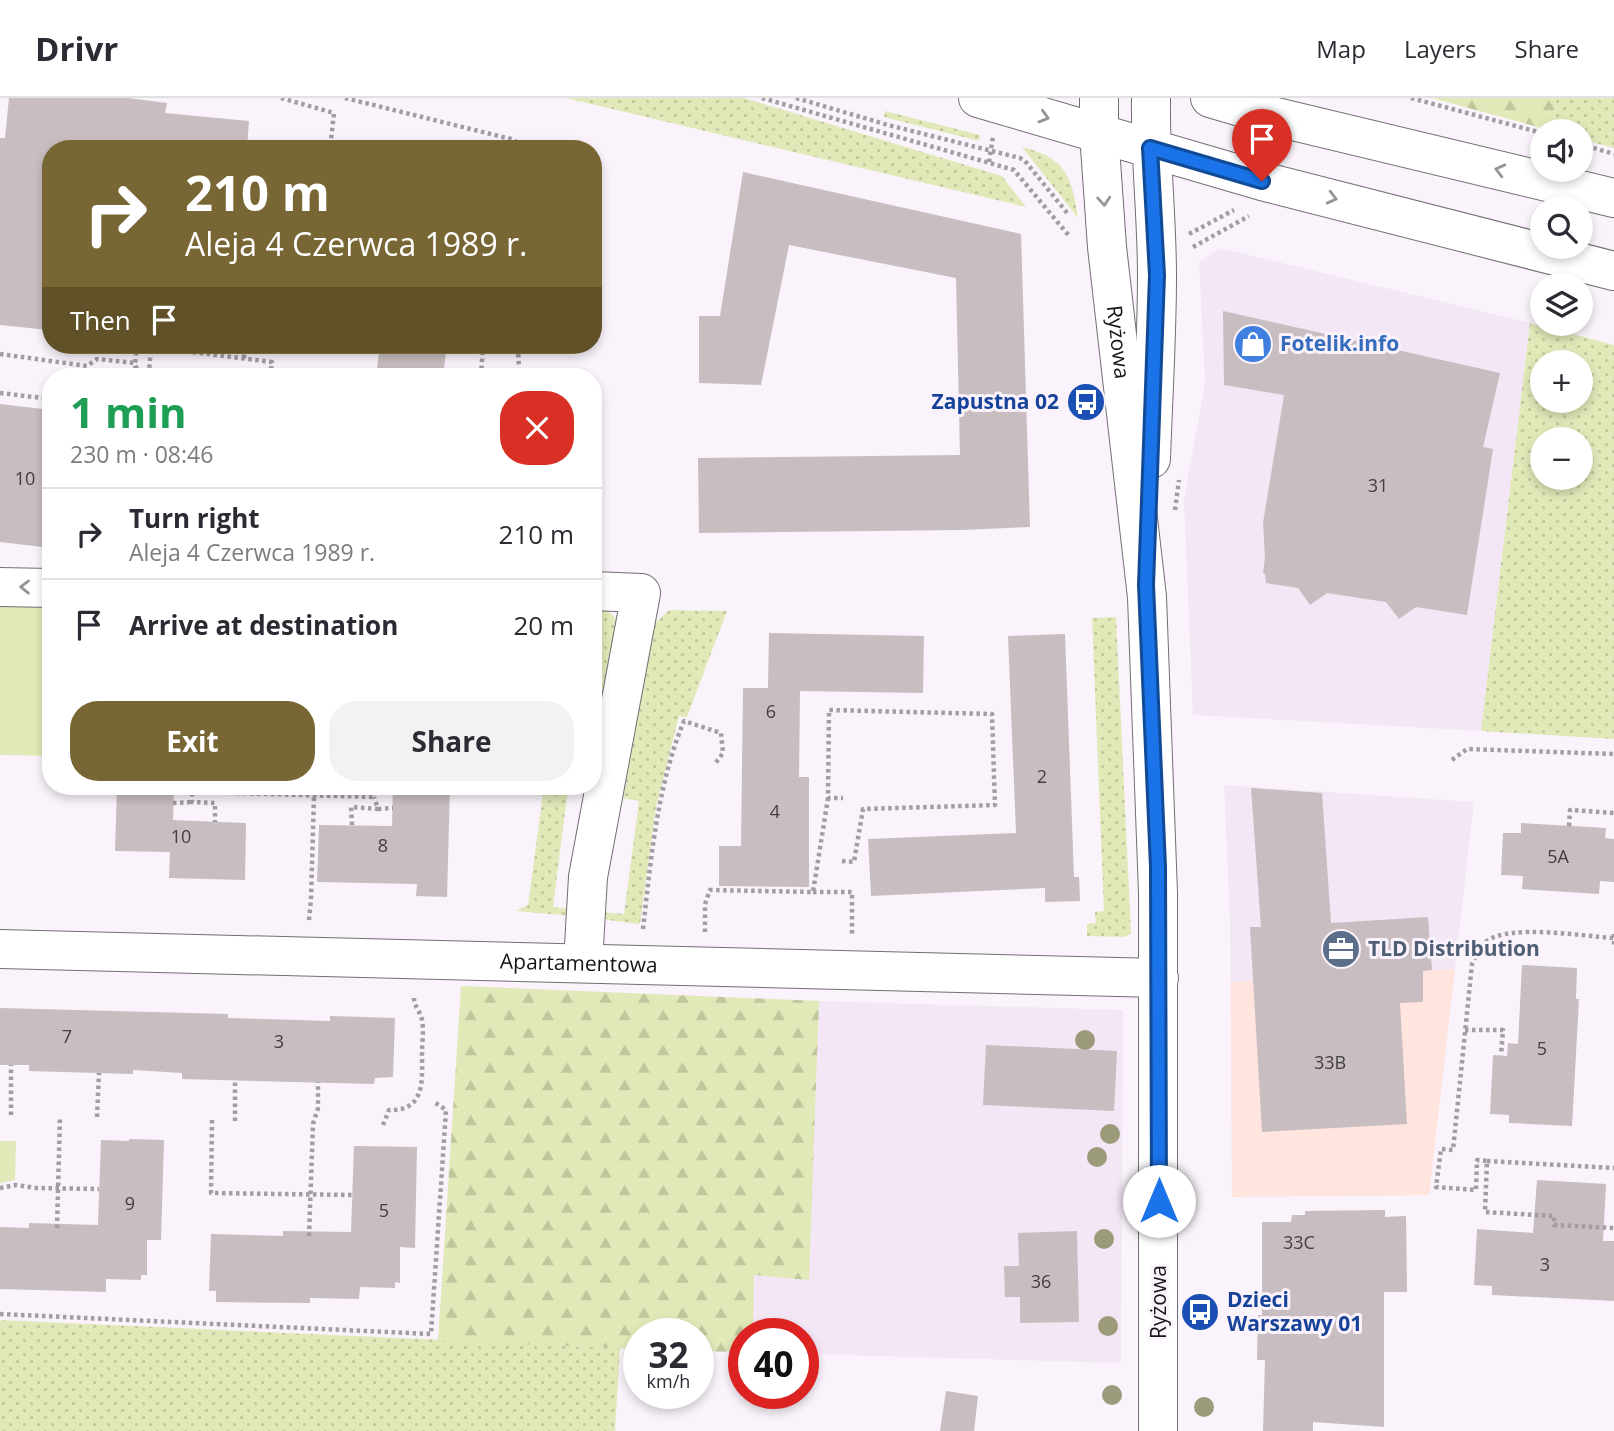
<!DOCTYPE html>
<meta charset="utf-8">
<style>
body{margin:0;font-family:"Open Sans",sans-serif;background:#f2f2f3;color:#2b2b33;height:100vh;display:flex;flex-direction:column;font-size:26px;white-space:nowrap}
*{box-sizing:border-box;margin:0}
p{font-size:23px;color:#7c7c81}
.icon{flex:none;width:38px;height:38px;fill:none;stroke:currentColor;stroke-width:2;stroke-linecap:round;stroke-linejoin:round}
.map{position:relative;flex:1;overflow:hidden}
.drawer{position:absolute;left:42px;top:270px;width:560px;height:427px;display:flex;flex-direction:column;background:#fff;border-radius:28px;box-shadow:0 4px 10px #0003}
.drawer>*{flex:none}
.banner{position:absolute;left:42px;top:42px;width:560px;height:214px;border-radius:28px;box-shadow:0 4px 10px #0003;background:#786634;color:#fff;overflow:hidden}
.buttons{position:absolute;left:1530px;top:21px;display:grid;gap:14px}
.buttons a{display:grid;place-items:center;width:63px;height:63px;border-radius:50%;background:#fff;box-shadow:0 4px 10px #0003;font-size:35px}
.speed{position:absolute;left:623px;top:1220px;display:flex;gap:14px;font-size:35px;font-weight:700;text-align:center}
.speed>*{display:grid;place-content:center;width:91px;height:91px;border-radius:50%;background:#fff;box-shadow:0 4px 10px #0003;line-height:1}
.speed small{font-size:18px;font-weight:400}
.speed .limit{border:10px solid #d22;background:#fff;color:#111}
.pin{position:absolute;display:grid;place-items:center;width:60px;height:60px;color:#fff;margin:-72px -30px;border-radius:50% 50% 50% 0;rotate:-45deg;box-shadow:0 0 7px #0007}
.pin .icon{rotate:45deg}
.me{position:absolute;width:77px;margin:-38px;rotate:0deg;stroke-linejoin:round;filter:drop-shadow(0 0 5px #0008)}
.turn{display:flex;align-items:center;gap:24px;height:147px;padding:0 28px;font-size:32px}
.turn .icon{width:91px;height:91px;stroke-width:2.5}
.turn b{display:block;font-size:49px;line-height:60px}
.then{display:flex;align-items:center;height:66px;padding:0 28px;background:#0003;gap:14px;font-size:26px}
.round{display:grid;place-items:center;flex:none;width:74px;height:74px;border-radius:28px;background:#f2f2f3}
.head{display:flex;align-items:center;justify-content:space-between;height:119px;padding:0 28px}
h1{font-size:42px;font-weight:700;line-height:52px;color:#1e9e55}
.button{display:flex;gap:14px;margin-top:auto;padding:14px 28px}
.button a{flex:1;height:80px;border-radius:28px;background:#786634;color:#fff;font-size:28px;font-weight:700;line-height:80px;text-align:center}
.button a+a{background:#f2f2f3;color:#2b2b33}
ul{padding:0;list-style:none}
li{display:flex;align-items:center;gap:21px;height:91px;padding:0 28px;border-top:2px solid #e1e1e2}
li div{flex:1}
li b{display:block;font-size:26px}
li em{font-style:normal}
header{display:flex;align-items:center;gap:42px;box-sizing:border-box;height:98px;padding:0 35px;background:#fff;border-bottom:2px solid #e1e1e2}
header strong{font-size:33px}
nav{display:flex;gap:38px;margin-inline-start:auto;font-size:24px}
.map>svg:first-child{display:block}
.built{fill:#f3e6f5}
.education{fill:#ffe5dd}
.grass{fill:url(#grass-dots);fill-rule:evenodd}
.forest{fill:url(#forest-firs)}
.park{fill:#e2e9b8}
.building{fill:#c8bdc0}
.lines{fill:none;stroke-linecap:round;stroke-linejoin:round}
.minor-casing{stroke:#746d75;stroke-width:40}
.major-casing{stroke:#746d75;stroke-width:40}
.path{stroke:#a29ca3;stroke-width:4.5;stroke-dasharray:3.5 3.5;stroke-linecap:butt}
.minor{stroke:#fff;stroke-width:38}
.major{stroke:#fff;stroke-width:38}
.tree{fill:#9b9b7c}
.oneway{stroke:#969596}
.route-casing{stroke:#114b97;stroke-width:18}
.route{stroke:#1a73e8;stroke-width:12}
.labels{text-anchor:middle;stroke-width:6;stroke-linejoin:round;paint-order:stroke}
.number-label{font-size:18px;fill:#423e40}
.street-label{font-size:21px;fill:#161316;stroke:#faf3fb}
.shop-label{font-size:21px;font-weight:bold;fill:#366cbe;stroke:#faf3fb;text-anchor:start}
.transit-label{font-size:21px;font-weight:bold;fill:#164399;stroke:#faf3fb;text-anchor:end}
.service-label{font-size:21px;font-weight:bold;fill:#4e5e75;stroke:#faf3fb;text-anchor:start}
</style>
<header>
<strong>Drivr</strong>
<nav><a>Map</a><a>Layers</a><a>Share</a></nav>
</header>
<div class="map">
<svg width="1614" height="1333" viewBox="0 0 1614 1333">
<defs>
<pattern id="grass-dots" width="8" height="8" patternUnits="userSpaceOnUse" patternTransform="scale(1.75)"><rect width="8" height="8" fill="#e2e9b8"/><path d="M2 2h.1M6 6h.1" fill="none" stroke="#c1c79d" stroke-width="1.8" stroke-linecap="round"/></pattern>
<pattern id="forest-firs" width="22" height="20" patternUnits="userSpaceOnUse" patternTransform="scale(1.75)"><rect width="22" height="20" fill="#e2e9b8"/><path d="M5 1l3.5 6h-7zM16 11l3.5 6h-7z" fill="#c1c79d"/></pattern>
</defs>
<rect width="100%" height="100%" fill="#faf3fb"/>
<!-- built -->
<path class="built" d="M1220 150 1530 225 1481 633 1193 617 1184 402 1205 285 1199 164Z
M1224 687 1474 704 1429 1097 1232 1099 1230 823Z
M461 888 819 903 1123 912 1121 1265 803 1256V1236H744V1254L698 1253V1236H639V1251L460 895Z"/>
<!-- education -->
<path class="education" d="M1455 871 1429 1097 1232 1099 1231 884Z"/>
<!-- grass -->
<path class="grass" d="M566 0H744L1002 78 1026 109Z
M1556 0H1614V50L1580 41V33H1552Z
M885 13 980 37 979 43 884 19Z
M1022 49C1065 59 1072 78 1078 120Z
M1530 225 1614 247V641L1481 633ZM1542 264H1580V303H1542ZM1542 341H1580V380H1542Z
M596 511C608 511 613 516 619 526L593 685V518Z
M669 512 727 513 687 619 679 618 656 709 640 826 600 821 601 814 624 816 639 703 621 700 654 526Z
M1116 519 1131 835 1125 839 1087 838V826L1096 825 1095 814 1104 813 1092 520Z
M544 688H593L590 694 568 691 553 809 575 812 574 818 515 813 528 807Z
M0 1222 620 1250 615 1333H0Z"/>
<!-- forest -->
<path class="forest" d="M1432 0H1556L1552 33Z
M461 888 819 903 809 1182 754 1177 753 1235 744 1236V1254L698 1253V1236H639V1251L438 1243Z"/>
<!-- park -->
<path class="park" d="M0 504H51V658L0 657Z
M0 1043H16L15 1082 0 1085Z"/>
<!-- building -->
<path class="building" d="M9 0H128L167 5 165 15 249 23 247 51H51L49 232 0 227V40H5Z
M743 74 1021 136 1030 429 962 432 699 435 698 360 960 357 956 180 789 147 761 287 699 285V218H720Z
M1223 213 1500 275 1483 349 1493 351 1467 517 1416 509 1399 521 1386 504 1327 495 1310 507 1298 490 1266 485 1265 476 1263 475 1265 459 1263 425 1284 297 1224 287Z
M380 247H447L443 278H376Z
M0 306 51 312V450L0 444Z
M769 535 924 538 923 595 800 593 799 679H809V789L719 788V748H741L743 590H768Z
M1065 536 1074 779H1079L1080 803 1045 804V790L871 798 868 741 1016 735 1008 538Z
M117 688H174L173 722 246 725 245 782 169 780 170 754 115 753Z
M393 688H450L447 799 416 798 417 786 317 784 319 727 392 728Z
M1251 690 1322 695 1331 825 1428 819 1432 872 1423 873V904L1400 905 1407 1026 1262 1034 1250 829H1261Z
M1521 725 1606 730 1605 740 1614 741V784L1600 783 1599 796 1522 791 1523 778 1501 777 1503 735H1521Z
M1522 867 1577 870 1576 901H1579L1572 1028 1509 1025V1017L1490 1016 1493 957 1507 958 1508 945 1518 946Z
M0 910 228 916V920L330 923V918L395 920 393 979 375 980 374 986 182 981V975L133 972V976L29 973V967H0Z
M986 947 1117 953 1114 1013 983 1007Z
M129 1041 164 1042 161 1142H147V1177H141V1182L106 1181V1194L0 1191V1129L29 1130V1125L98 1127 101 1042 129 1043Z
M354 1048 417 1049 415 1150 400 1149V1185L395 1184V1190L360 1189 359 1201 310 1200V1205L216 1204V1193H209L211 1136 283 1138V1133L351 1134Z
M1537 1082 1606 1086 1603 1143H1614V1203L1492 1197V1188L1474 1187 1477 1131 1533 1135Z
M1385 1112V1119L1406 1118 1407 1194H1384V1329L1313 1324V1333H1263L1265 1262H1257L1258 1217H1262V1124H1291L1292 1117H1305V1113Z
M1077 1133 1079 1224 1020 1225V1199H1005L1004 1168H1019L1018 1135Z
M946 1293 978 1298 974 1333H940Z"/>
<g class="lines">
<defs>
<g id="minor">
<path id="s1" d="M1099 0V35L1107 149 1147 499 1158 795V1333"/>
<path d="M1151 361C1153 301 1157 239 1157 178 1157 118 1150 60 1151 0"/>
<path d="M0 489 51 490"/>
<path id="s2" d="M0 851 1159 880"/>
<path d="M583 865 588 779 641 495 593 493"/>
</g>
<path id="major" d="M978 0 1262 83 1614 173
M1210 0 1268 17 1614 100"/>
</defs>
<!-- minor casing -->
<use href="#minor" class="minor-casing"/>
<!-- major casing -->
<use href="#major" class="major-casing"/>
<!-- path -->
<path class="path" d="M281 0 334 15 330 51
M345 0 511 41 515 43 521 51
M762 0 1014 72 1070 139
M796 0 888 27 1020 60 1025 63 1068 116
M1411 0 1542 35
M1580 46 1614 56
M989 64 993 39
M1189 136 1234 112
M1193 149 1249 118
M137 247 135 268 140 274H149L151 249 272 264 270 278
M0 256 87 268 97 261 135 265
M244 260 245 247
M481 278 483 247
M514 278 519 274 518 247
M0 295 51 301
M1175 412 1179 382
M1452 662 1467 651 1614 656
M192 688V704L215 705V724
M201 688 200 694 374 699V688
M173 705 192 704
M378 711 393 710
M352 727 351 709 378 711 374 699
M1569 728 1570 712 1614 715
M842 763 854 764 863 711 995 707 992 616 829 612 828 700H843
M813 794H852V837
M309 822 311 801 314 698
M643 831C651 761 657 688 684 623L721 635 723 655 714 667
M705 834V806L710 792 813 794 828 700
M1614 836V849
M1613 840C1583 838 1509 826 1487 843 1479 849 1476 858 1472 866L1453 1052 1441 1051 1436 1089 1476 1092 1477 1062 1487 1063 1485 1114 1554 1118V1127L1614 1130
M1465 932H1503L1501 957
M11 1017V967
M97 1019 99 975
M212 1022 211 1095 352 1097
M235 1023V982
M383 1027 389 1012C426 1013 422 982 422 955 422 945 424 932 422 922 420 912 413 908 414 897
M1487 1063 1614 1070
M0 1090 16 1087 36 1090 99 1091
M57 1130 60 1018
M309 1138 313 1026 318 1010V984
M0 1216 431 1236 446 1012 434 1004"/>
<!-- minor -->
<use href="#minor" class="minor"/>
<!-- major -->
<use href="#major" class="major"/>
</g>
<!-- trees -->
<g class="tree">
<circle cx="1085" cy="942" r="10"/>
<circle cx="1110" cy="1036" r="10"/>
<circle cx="1097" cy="1059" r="10"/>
<circle cx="1104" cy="1141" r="10"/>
<circle cx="1108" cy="1228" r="10"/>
<circle cx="1112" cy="1297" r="10"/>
<circle cx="1204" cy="1309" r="10"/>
</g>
<!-- one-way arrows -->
<defs><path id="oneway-chevron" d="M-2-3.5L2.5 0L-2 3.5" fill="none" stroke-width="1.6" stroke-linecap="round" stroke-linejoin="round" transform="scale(1.75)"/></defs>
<g class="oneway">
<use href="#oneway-chevron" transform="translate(1044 19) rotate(16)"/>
<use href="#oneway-chevron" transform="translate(1500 72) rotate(-166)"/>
<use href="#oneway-chevron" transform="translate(1332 100) rotate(14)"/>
<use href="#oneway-chevron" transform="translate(1104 103) rotate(86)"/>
<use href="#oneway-chevron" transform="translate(25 489) rotate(-179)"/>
</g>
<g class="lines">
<defs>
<path id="route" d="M1159 1103 1158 769 1146 487 1157 177 1150 50 1262 83"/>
</defs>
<!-- route casing -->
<use href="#route" class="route-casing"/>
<!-- route -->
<use href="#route" class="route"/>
</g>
<!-- icons -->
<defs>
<symbol id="shop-disc" viewBox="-11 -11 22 22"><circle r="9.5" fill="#3f7fe0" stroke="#faf3fb"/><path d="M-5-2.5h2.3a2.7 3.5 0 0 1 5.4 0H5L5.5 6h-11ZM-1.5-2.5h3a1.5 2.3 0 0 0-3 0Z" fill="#fff"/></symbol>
<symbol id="bus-disc" viewBox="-11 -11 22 22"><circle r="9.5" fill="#1a4fb4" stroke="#faf3fb"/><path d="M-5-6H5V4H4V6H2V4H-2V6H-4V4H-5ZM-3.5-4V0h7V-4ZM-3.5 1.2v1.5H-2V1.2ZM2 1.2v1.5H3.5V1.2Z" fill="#fff"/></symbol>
<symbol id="office-disc" viewBox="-11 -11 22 22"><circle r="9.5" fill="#5c6f8a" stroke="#faf3fb"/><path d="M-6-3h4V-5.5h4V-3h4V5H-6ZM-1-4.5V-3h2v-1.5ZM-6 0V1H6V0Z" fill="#fff"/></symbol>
</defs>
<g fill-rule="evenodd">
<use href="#shop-disc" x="1231" y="224" width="44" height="44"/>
<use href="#bus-disc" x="1064" y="282" width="44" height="44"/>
<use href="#office-disc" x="1319" y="829" width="44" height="44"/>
<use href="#bus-disc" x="1178" y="1192" width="44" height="44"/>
</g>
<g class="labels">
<!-- number labels -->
<g class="number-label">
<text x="25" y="387">10</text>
<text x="1378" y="394">31</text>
<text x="771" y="620">6</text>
<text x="1042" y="685">2</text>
<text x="775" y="720">4</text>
<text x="181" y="745">10</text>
<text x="383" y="754">8</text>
<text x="1558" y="765">5A</text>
<text x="67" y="945">7</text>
<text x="279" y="950">3</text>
<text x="1542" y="957">5</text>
<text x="1330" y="971">33B</text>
<text x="130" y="1112">9</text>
<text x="384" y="1119">5</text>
<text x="1299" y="1151">33C</text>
<text x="1545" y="1173">3</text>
<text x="1041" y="1190">36</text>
</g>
<!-- street labels -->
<g class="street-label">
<text dy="7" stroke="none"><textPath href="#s1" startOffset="245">Ryżowa</textPath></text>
<text dy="7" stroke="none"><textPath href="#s2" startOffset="579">Apartamentowa</textPath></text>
<text transform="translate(1159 1204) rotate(-90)" y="7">Ryżowa</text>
</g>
<!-- shop labels -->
<g class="shop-label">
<text x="1280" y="253">Fotelik.info</text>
</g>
<!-- transit labels -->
<g class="transit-label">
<text x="1059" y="311">Zapustna 02</text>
<text x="1227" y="1209" text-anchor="start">Dzieci<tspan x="1227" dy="24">Warszawy 01</tspan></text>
</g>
<!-- service labels -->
<g class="service-label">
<text x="1368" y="858">TLD Distribution</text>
</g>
</g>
</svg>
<div class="buttons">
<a><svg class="icon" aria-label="sound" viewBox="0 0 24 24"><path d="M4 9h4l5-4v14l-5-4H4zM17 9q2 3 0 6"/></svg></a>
<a><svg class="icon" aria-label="search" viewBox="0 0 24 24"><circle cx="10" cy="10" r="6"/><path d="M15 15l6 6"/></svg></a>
<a><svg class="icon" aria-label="layers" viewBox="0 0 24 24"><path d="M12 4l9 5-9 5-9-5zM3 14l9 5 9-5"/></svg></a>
<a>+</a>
<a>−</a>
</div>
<div class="speed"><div>32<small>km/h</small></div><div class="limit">40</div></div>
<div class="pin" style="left:1262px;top:83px;background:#d93025"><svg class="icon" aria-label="arrive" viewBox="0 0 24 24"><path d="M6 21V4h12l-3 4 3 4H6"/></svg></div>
<svg class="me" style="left:1159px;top:1103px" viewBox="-20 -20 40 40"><circle r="19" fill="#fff"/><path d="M0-13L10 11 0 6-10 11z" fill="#1a73e8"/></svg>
<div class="banner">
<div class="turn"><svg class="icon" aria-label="right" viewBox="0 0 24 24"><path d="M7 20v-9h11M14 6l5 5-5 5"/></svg><div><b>210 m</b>Aleja 4 Czerwca 1989 r.</div></div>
<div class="then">Then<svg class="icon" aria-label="arrive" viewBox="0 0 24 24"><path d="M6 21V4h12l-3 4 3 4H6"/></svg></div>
</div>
<section class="drawer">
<div class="head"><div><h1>1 min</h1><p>230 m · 08:46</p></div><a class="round" style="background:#d93025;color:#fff"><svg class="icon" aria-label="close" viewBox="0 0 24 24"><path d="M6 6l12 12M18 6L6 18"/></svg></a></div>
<ul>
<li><svg class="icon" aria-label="right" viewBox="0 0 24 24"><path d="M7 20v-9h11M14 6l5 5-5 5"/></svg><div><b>Turn right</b><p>Aleja 4 Czerwca 1989 r.</p></div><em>210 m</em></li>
<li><svg class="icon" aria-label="arrive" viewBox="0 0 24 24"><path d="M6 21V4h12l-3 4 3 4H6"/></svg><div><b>Arrive at destination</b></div><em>20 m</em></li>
</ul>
<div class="button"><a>Exit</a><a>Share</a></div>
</section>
</div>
